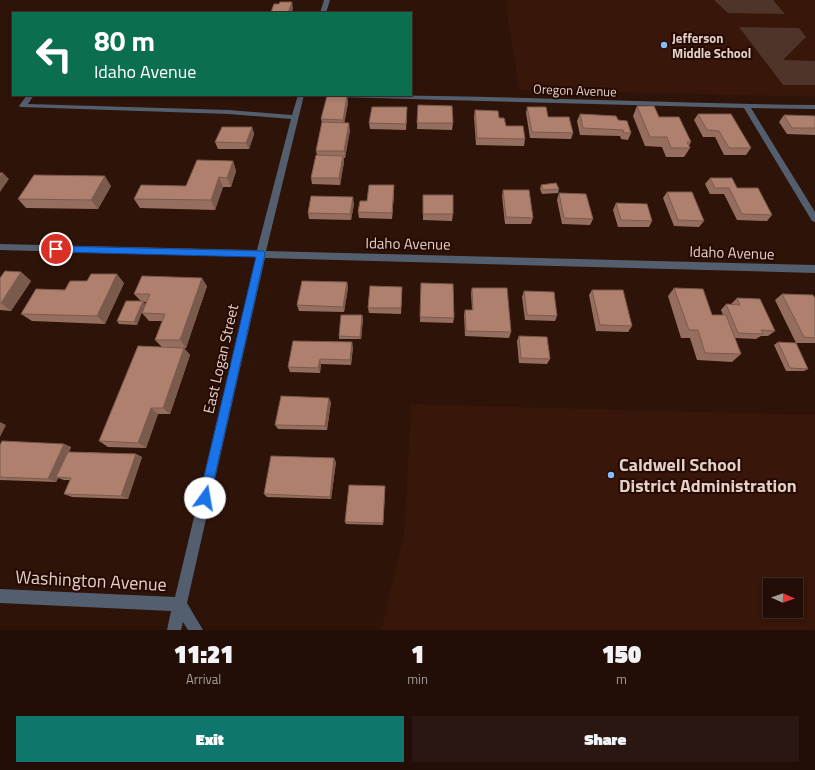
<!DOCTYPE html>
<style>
body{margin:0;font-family:"Titillium Web",sans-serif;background:#2a1711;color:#f1f3f6;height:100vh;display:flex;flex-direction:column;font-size:15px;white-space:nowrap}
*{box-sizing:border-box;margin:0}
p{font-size:13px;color:#a29c9b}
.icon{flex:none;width:22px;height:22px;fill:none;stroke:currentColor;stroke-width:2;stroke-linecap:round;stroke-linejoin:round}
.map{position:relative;height:630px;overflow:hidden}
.side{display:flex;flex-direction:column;background:#220e07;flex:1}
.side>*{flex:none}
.hud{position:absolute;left:12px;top:12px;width:400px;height:84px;border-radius:0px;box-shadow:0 2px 6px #0003,0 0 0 1px #3f2e28;background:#0b6e4f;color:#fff;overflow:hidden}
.needle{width:26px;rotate:92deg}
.buttons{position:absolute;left:763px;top:578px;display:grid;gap:8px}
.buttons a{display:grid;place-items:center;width:40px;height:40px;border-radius:0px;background:#220e07;box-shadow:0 2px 6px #0003,0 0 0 1px #3f2e28;font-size:20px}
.pin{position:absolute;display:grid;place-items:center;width:34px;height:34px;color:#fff;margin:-17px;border:2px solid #fff;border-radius:50%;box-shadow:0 1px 4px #0007}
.me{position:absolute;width:44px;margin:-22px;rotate:13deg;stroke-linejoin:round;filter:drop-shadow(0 0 3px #0008)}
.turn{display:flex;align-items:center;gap:14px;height:84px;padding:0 16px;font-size:18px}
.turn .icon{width:52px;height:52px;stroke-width:2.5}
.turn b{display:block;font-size:28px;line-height:34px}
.eta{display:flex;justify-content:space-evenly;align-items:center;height:68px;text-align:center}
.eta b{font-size:24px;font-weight:800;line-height:28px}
.cta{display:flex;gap:8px;margin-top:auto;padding:8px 16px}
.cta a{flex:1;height:46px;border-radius:0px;background:#0f766e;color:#fff;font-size:16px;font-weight:800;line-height:46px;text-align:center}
.cta a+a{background:#2a1711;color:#f1f3f6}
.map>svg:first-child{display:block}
.built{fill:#381609;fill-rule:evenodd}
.green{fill:#4f3429}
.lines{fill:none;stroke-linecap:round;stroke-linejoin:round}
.minor{fill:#535f6f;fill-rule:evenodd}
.wall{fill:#966e5f}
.shaded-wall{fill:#7a5a4d}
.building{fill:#af806e;stroke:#7a5a4d}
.route{fill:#1a73e8;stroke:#114b97}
.poi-dot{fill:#87bbfb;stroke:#240a02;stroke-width:1.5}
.labels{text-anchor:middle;stroke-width:4;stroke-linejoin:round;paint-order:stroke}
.far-poi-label{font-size:13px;font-weight:bold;fill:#e3cfc8;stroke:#240a02;text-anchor:start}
.far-street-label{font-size:13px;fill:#e3cfc8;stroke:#240a02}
.street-label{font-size:15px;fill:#e3cfc8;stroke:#240a02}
.near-poi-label{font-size:18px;font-weight:bold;fill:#e3cfc8;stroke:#240a02;text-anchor:start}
.near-street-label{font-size:18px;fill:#e3cfc8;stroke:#240a02}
</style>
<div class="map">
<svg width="815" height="630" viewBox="0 0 815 630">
<rect width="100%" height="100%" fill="#2e1309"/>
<!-- built -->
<path class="built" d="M505 0H815V97L519 90Z
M411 404 815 415V630H381L404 535ZM770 585H796V611H770Z"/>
<!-- green -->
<path class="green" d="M714 0H773L785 14 728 13Z
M739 27 799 28 806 37 783 60 815 61V85H783Z"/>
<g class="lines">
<!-- minor -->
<path class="minor" d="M324 0H330L326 13H320Z
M27 95H34L28 104 229 110 292 115 298 95H304L266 251 815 265V273L265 258 187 603 203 630H188L183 622 181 630H167L171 611 0 603V589L175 597 256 257 0 250V244L257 250 291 119 229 114 21 107 19 106Z
M262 95H295L292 97H265Z
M332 95C493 95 654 103 815 105V109L751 108 815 212V222L812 221 744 108 335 97Z"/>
</g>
<!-- wall -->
<path class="wall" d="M347 96 348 103 344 123 350 130 345 158H344V162L340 185 312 184 311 178 317 155 316 151 322 123 321 119Z
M418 105 453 123 452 130 417 129Z
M637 106 691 142 689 146 690 148 684 157H666L662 147 645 146 633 116Z
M527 107 548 117 573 133 571 139 530 138 526 113Z
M475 110 499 118 506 126 525 139 524 146 476 145 474 117Z
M407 114 406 130 370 129 369 123Z
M580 114 618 120 631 133 628 140 621 139 620 136 580 135 577 121Z
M698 114 751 148 746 155H724L715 137H703L694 120Z
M784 115 815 116V135L787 134 779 122Z
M252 127 254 134 249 149H218L215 142Z
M233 161 236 171 231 187H223L215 210 140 208 134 199 186 186Z
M710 178 737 188 772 215 767 221 737 220 724 194H710L705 184Z
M394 185V192L392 219 359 218 358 212 367 201Z
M541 185 559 189 558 193 542 194 540 189Z
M111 186 98 209 26 208 18 199Z
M503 190 533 218 531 224H505L502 196Z
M667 192 704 221 699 227 674 226 663 198Z
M559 193 593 219 590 225 562 224 557 200Z
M423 195 453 214 452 221 423 220Z
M616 203 652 221 649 227H618L613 210Z
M354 204 351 220 309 219 308 213Z
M21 272 31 281 11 311 0 310V278Z
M347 282 348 288 344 312 299 311 297 305Z
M124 283 105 324 32 321 21 314 65 290Z
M421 283 454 318 453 323 420 322Z
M207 286 186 348H184L190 355 170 414H158L146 448 108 447 99 441 162 347 155 340 162 321H149L142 313 146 302H143L145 304 137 325 119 324 117 321 141 301 134 294Z
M472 288 511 332 509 338 465 336 464 315 465 310H472L471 293Z
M674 288 712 315H723L721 310 726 304H731L737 298 775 331 768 336H761L756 339 735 338 741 354 732 362 697 360 690 338H681L668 296Z
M592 290 632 326 628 332 596 331 589 295Z
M524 291 557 316 555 321 525 320 522 297Z
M402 293 401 314 369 313 368 308Z
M782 294 815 298V343H796L775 300Z
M363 318 361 339H339V336Z
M519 336 550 359 547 364 519 363 517 341Z
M778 342 808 369 804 371H786L774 345Z
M353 347 351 365 321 364 320 373 290 372 288 367Z
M331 402 327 430 278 429 275 425Z
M64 444 71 447 69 452 136 454 142 457 128 499 72 497 64 494 70 480H64L58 478 56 482 0 480V445Z
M336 462 331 499 267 497 264 494Z
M385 489 383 525 346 524 345 522Z"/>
<!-- shaded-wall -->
<path class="shaded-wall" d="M292 2 293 8 292 13H288Z
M347 96 348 103 344 126 343 120Z
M349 123 350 130 345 158 344 151Z
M252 127 254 134 249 149 246 143Z
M343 156 344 162 340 185 339 178Z
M233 161 236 171 231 187 227 178Z
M3 173 9 179 0 192V177Z
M105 176 111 186 98 209 91 200Z
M219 177 223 187 215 210 211 200Z
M394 185V192L392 219V213Z
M353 197 354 204 351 220 350 214Z
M21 272 31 281 11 311 1 303Z
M117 274 124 283 105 324 97 316Z
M202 278 207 286 186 348 180 340Z
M347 282 348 288 344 312 343 307Z
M143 301 145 304 137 325 134 322Z
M362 315 363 318 361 339 360 337Z
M352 342 353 347 351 365 350 360Z
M184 348 190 355 170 414 163 408Z
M320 359 321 364 320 373 318 368Z
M329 398 331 402 327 430 325 426Z
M151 408 158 414 146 448 138 443Z
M0 422 6 425 0 437Z
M64 444 71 447 58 477H56L58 478 56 482 48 479Z
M136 454 142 457 128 499 121 496Z
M334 458 336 462 331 499 330 497Z"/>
<!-- building -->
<path class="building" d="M280 2H292L288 13 271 12 274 4H279Z
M327 96H347L343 120 321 119Z
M418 105 452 106 453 123H417Z
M637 106H654L659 117H679L691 142H687L690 148H671L667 137H650Z
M372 107H407L406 124 369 123Z
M527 107H546L548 117H569L573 133 532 132Z
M475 110 498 111 499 118H504L506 126H523L525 139 477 138Z
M580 114 616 116 618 120 627 121 631 133H624L623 130 583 128Z
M698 114H731L751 148H729L719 131 707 130Z
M784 115 815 116V128H792Z
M322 122 349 123 344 151H316Z
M222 127H252L246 143 215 142Z
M316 155 343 156 339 178H311Z
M197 160 233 161 227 178 219 177 211 200 134 199 141 185 186 186Z
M0 173H3L0 177Z
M34 175 105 176 91 200 18 199Z
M710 178H732L737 188H758L772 215 742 214 729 188H715Z
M556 183 559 189 543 190 541 185Z
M369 185H394L392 213 358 212 360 201H367Z
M503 190H529L533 218 506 217Z
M667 192H692L704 221 678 220Z
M559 193 586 194 593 219 564 218Z
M423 195H453V214H423Z
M311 196 353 197 350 214 308 213Z
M616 203 647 204 652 221 621 220Z
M5 271 21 272 1 303H0V278Z
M91 274H117L97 316 21 314 36 289 65 290 70 281H87Z
M142 276 202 278 180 340H155L165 314 142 313 150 294H134Z
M302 281 347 282 343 307 297 305Z
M421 283 453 284 454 318 420 317Z
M370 286 402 287 401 308H368Z
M472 288H507L511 332 466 331 465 310H473Z
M674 288 703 289 712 315H726L741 354 705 353 698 330H689Z
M592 290H623L632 326 600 325Z
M524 291 554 292 557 316 527 315Z
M782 294 813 295 815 298V338L804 337Z
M737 298 760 299 775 331 761 330 763 334 738 333 726 304 740 305Z
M126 301H143L134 322 117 321Z
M341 315H362L360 337 339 336Z
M519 336 547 337 550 359 521 358Z
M293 341 352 342 350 360 320 359 318 368 288 367Z
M778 342 796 343 808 369 790 368Z
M138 346 184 348 163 408H151L138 443 99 441Z
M281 396 329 398 325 426 275 425Z
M2 441 64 444 48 479 0 477V445Z
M68 452 136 454 121 496 64 494 71 478 56 477Z
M271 456 334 458 330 497 264 494Z
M349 485 385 486 383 523 345 522Z"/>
<!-- route -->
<path class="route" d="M56 246 264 251 265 254 209 502 205 503 201 502 199 498 256 257 56 252 51 249Z"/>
<!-- markers -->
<g class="poi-dot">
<circle cx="664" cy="45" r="4"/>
<circle cx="611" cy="475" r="4"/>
</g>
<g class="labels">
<!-- far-poi labels -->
<g class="far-poi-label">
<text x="672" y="43">Jefferson<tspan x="672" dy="15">Middle School</tspan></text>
</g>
<!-- far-street labels -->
<g class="far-street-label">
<text transform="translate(575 90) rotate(2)" y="5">Oregon Avenue</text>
</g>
<!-- street labels -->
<g class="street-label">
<text transform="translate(408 244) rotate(1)" y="5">Idaho Avenue</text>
<text transform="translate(732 253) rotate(2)" y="5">Idaho Avenue</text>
<text transform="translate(221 359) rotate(-77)" y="5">East Logan Street</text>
</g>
<!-- near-poi labels -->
<g class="near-poi-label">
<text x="619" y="471">Caldwell School<tspan x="619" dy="21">District Administration</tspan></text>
</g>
<!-- near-street labels -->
<g class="near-street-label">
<text transform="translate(91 581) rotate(3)" y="6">Washington Avenue</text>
</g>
</g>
</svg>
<div class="buttons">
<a><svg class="needle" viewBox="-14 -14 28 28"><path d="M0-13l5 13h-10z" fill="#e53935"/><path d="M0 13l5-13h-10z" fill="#a29c9b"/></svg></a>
</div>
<div class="pin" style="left:56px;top:249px;background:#d93025"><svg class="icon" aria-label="arrive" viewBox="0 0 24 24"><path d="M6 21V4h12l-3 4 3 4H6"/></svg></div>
<svg class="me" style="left:205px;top:498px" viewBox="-20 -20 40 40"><circle r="19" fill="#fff"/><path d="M0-13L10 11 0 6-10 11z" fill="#1a73e8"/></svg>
<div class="hud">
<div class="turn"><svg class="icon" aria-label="left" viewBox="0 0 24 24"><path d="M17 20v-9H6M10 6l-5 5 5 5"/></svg><div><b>80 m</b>Idaho Avenue</div></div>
</div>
</div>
<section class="side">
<div class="eta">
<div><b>11:21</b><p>Arrival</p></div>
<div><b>1</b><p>min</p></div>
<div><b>150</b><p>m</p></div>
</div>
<div class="cta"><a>Exit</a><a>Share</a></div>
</section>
